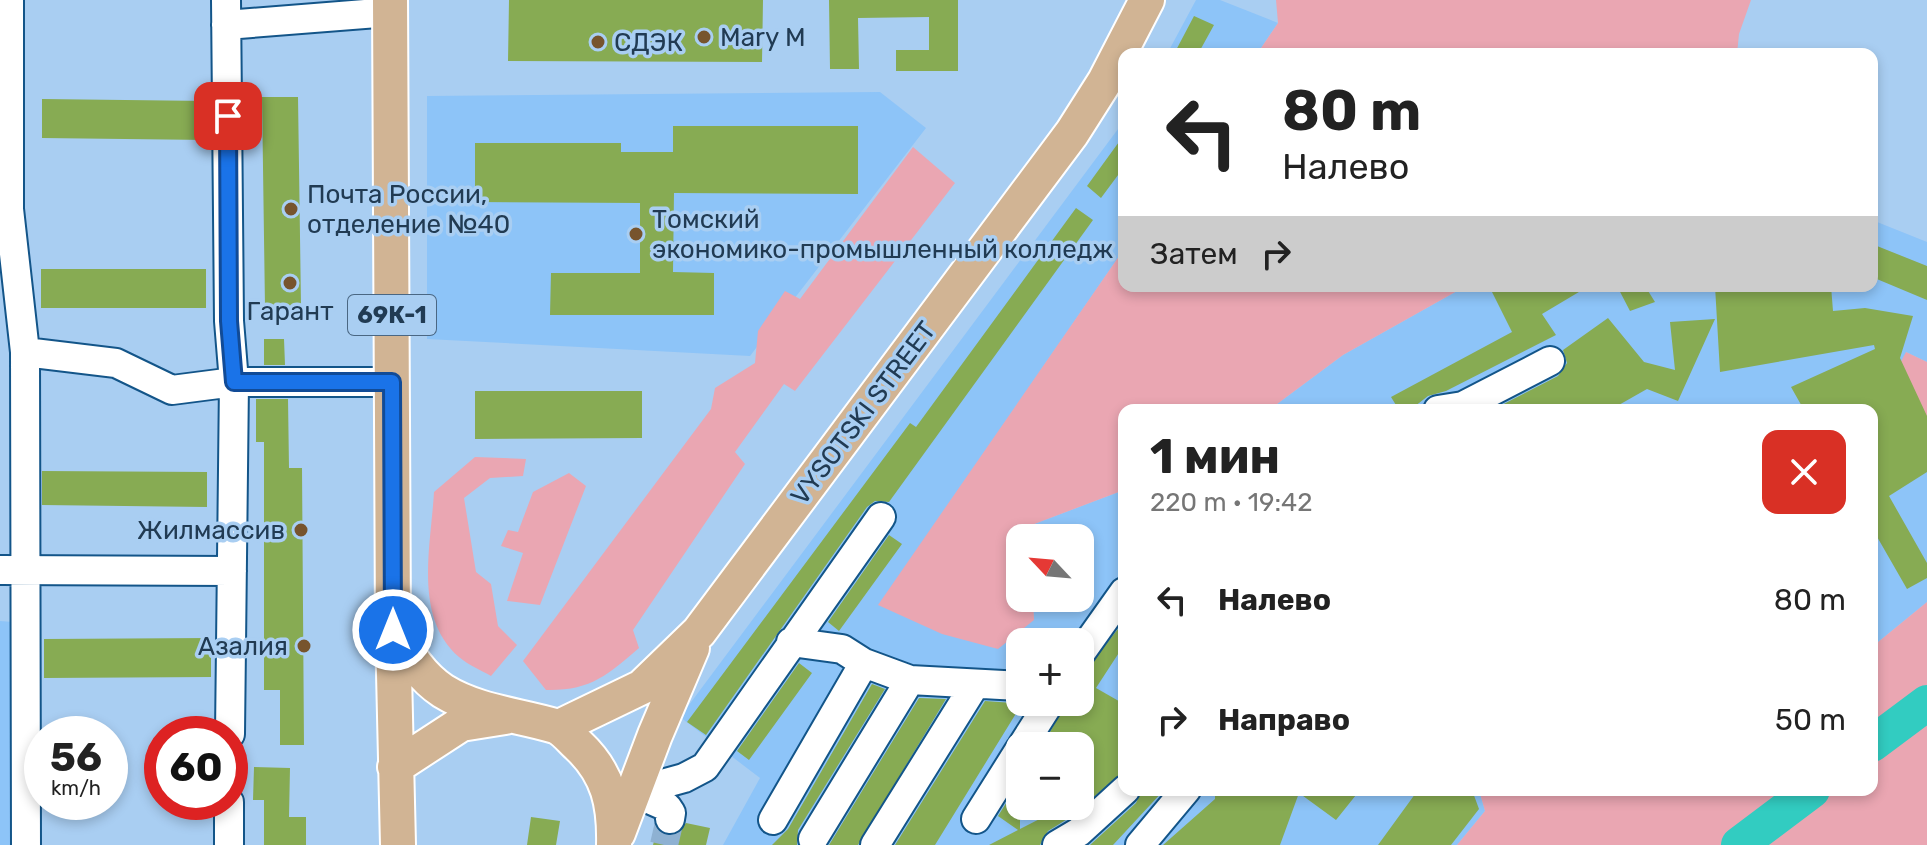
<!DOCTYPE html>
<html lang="ru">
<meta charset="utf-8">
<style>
body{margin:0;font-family:Rubik,sans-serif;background:#f6f6f6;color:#222;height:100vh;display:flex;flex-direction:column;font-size:30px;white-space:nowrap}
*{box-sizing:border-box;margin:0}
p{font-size:26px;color:#767676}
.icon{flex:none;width:44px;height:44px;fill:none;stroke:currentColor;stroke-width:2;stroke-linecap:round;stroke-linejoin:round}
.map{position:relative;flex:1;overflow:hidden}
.drawer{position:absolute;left:1118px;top:404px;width:760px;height:392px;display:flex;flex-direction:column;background:#fff;border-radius:16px;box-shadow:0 4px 12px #0003}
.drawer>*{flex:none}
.guide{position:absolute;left:1118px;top:48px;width:760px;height:244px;border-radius:16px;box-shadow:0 4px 12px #0003;background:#fff;color:#222;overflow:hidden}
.needle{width:52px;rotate:296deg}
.controls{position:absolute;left:1006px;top:524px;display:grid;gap:16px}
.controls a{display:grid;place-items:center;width:88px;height:88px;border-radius:16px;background:#fff;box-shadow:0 4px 12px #0003;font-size:40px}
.speed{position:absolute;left:24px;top:716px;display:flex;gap:16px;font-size:40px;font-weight:700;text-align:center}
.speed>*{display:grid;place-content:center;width:104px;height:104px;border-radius:50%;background:#fff;box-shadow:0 4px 12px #0003;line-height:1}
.speed small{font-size:20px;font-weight:400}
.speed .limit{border:12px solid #d22;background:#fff;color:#111}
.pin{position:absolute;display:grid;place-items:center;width:68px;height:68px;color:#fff;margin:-34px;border-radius:16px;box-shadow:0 4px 12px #0006}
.me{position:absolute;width:88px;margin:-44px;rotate:0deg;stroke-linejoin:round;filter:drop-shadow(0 0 6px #0008)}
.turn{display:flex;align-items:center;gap:28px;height:168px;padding:0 32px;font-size:36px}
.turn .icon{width:104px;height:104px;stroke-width:2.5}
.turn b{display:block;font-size:56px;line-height:68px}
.then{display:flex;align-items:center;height:76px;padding:0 32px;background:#0003;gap:16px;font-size:30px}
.round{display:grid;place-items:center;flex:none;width:84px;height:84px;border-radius:16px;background:#f6f6f6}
.overview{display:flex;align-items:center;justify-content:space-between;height:136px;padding:0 32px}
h1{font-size:48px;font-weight:700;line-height:60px}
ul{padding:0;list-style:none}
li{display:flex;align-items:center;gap:24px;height:120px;padding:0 32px}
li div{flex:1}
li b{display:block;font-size:30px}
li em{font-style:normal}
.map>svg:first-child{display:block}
.built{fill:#8dc4f8;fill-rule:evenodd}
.green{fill:#eaa6b2}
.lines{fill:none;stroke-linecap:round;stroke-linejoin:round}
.river{stroke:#32ccc1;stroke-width:36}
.building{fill:#87ab53}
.minor-tunnel{stroke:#8eb1d2;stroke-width:28;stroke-dasharray:28 14;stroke-linecap:butt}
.minor-casing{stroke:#135589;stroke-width:32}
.major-casing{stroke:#fff;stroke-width:38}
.minor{stroke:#fff;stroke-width:28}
.major{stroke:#d1b494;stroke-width:34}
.route-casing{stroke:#114b97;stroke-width:20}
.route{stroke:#1a73e8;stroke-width:14}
.poi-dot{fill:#77542d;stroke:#a9cef2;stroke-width:3}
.labels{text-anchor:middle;stroke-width:7;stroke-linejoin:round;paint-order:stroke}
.shield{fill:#a9cef2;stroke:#4a6783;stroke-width:2}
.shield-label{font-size:24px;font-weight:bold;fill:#213b53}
.poi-label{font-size:26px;fill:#213b53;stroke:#a9cef2;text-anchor:start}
.street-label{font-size:26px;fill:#213b53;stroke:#a9cef2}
</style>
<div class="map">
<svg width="1927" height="845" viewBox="0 0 1927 845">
<rect width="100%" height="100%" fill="#a9cef2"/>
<!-- built -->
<path class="built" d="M1196 0H1220L1278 23 1257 54H1167Z
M880 92 926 128 750 356 427 339V96Z
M1124 121V249L879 605 1034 620 1033 598H1080V538H1030L1029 526 1124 490V790H1479L1485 811 1457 845H723L760 778 680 717ZM1020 642H1080V702H1020ZM1020 746H1080V806H1020Z
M1872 220 1927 242V362L1906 352 1927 425V602L1872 647V410H1269L1343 355 1466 286H1872Z
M0 621 13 622 19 845H0Z"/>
<!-- green -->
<path class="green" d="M1276 0H1751L1739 34 1737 54H1257L1278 23Z
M913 147 955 183 795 391 784 384 735 452 745 464 633 630 639 648C608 675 590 691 546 690L523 661 711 409 715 388 755 363 758 331 785 291 800 299Z
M1124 249V286H1466L1343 355 1269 410H1124V490L1029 526 1030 538H1020V598H1033L1034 620 998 649 942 634 878 605Z
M1906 352 1927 362V425L1897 369Z
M475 457 526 459 523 476 490 478 464 498 476 572 491 584 498 626 517 645 491 676C481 670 468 665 459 657 413 617 431 546 434 492Z
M569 473 586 486 540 605 507 601 523 553 501 546 508 530 518 532 533 492Z
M1927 602V845H1457L1485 811 1479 790H1872V647Z"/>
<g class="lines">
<!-- river -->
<path class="river" d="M1872 744 1927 703
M1739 845 1812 790"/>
</g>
<!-- building -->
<path class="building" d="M509 0H763L762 62 508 61Z
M829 0H958V71H896V50H929V17L858 18 859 69H830Z
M1194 16 1214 25 1198 54H1174Z
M262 97H298L301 306 265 307Z
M42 99 208 101V140L42 138Z
M673 126H858V194L674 193 673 272 714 273V315H550L551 273H640V203L475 202V143H621V152H673Z
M1124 135V167L1101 198 1087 186Z
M1076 208 1093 220 889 502 875 501 867 507 706 735 687 722 910 423 916 427Z
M1872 244 1927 266V300L1872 277Z
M41 269H206V308H41Z
M1489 286H1589L1542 314 1556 335 1446 391 1428 396 1410 410H1399L1391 397 1512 332Z
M1617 286H1645L1655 302 1630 311Z
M1715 286H1831L1833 311 1865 308 1913 316 1900 358 1927 416V472L1889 496 1927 563V578L1907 589 1872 528V410H1804L1791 387 1875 349 1874 345 1720 372Z
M1608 318 1644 362 1675 370 1670 322 1715 319 1678 401 1647 389 1610 410H1492L1558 376 1567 363 1563 350Z
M264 339H284L285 365H264Z
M475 391H642V438L475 439Z
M256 399H288L289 468H302L304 745H280V690H264V442H256Z
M42 471 207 472V507L42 505Z
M889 535 902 544 839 631 828 622Z
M1124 621V645L1096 688 1124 704 1122 773 1069 818 1048 831 1040 845H989L1018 830 998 816 1020 781V829L1065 806H1080V792L1093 780 1080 768V746H1042L1067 702H1080V678Z
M211 638V677L44 678V639Z
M799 663 812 673 749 760 737 751Z
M872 684 885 689 798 830 797 845H772L788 829Z
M919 698 946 699 858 845H829Z
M985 701 1013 703 1020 707 935 845H895Z
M254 767 290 768 289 817H306V845H264V800H253Z
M1142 790H1164L1113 845H1090L1136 803Z
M1215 790H1360L1336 820 1299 793 1280 845H1163L1215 799Z
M1418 790H1472L1479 809 1451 845H1378Z
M531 817 560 821 556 845H527Z
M686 823 710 828 706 845H653L657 830 666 836 675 835Z"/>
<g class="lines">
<!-- minor-tunnel -->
<path class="minor-tunnel" d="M664 845 670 819"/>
<defs>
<path id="minor" d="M9 0V209L25 352 26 845
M226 0 229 321 234 382 230 734
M226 25 390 12
M25 352 116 363 172 390 234 382H392
M1438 410 1463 406 1550 361
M0 570 232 571
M791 642 842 649 864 663 910 680 1020 686
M1080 654 1124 592
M1022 746 1050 702
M633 792 684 778 705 767 881 517
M633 792 667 807 671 813 670 819
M976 819 1020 749
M773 820 864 663
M813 839 910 680
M229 845V802
M875 845 974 686
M1057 845 1079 832 1125 790
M1140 845 1186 790"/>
<path id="major" d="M390 0 393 630 398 845
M393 630C407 653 420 676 443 691 477 712 518 715 555 726 564 729 571 739 578 745 609 774 615 805 614 845
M559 727 642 687 699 632 1072 133 1105 81 1147 0
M395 767 461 724 505 717
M618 833 655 735 692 648"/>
</defs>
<!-- minor casing -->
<use href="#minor" class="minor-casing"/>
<!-- major casing -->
<use href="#major" class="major-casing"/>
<!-- minor -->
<use href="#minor" class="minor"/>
<!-- major -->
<use href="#major" class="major"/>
</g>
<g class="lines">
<defs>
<path id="route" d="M228 116 229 321 234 382H392L393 630"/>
</defs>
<!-- route casing -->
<use href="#route" class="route-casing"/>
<!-- route -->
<use href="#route" class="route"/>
</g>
<!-- markers -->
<g class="poi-dot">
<circle cx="704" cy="37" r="8"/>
<circle cx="598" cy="42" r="8"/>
<circle cx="291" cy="209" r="8"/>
<circle cx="636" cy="234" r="8"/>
<circle cx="290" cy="283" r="8"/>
<circle cx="301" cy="530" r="8"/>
<circle cx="304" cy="646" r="8"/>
</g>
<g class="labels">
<!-- shield labels -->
<rect class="shield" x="348" y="295" width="88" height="40" rx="6"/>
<g class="shield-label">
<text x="392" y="323">69К-1</text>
</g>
<!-- poi labels -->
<g class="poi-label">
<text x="720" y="46">Mary M</text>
<text x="614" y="51">СДЭК</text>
<text x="307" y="203">Почта России,<tspan x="307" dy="30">отделение №40</tspan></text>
<text x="652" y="228">Томский<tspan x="652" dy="30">экономико-промышленный колледж</tspan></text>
<text x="290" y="320" text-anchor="middle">Гарант</text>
<text x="285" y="539" text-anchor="end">Жилмассив</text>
<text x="288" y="655" text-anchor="end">Азалия</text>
</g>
<!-- street labels -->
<g class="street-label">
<text transform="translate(863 413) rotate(-53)" y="9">VYSOTSKI STREET</text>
</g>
</g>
</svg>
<div class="controls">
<a><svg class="needle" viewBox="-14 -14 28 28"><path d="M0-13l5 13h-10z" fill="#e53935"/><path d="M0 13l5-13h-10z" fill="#767676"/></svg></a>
<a>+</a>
<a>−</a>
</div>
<div class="speed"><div>56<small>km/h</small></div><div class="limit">60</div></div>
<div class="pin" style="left:228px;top:116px;background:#d93025"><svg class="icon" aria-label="arrive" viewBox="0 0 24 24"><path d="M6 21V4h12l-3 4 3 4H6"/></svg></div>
<svg class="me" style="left:393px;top:630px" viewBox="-20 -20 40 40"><circle r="17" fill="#1a73e8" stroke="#fff" stroke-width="3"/><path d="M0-11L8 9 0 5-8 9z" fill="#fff"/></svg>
<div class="guide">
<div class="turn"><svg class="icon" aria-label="left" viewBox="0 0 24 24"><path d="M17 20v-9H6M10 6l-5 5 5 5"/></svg><div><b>80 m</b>Налево</div></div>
<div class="then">Затем<svg class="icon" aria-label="right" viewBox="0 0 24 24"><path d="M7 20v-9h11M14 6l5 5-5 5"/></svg></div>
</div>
<section class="drawer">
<div class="overview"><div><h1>1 мин</h1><p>220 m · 19:42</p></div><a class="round" style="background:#d93025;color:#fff"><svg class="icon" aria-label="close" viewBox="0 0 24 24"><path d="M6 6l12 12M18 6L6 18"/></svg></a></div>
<ul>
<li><svg class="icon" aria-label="left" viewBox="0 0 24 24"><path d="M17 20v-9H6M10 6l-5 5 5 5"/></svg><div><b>Налево</b></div><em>80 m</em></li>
<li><svg class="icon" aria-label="right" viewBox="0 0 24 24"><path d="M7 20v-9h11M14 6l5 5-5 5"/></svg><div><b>Направо</b></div><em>50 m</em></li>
</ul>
</section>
</div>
